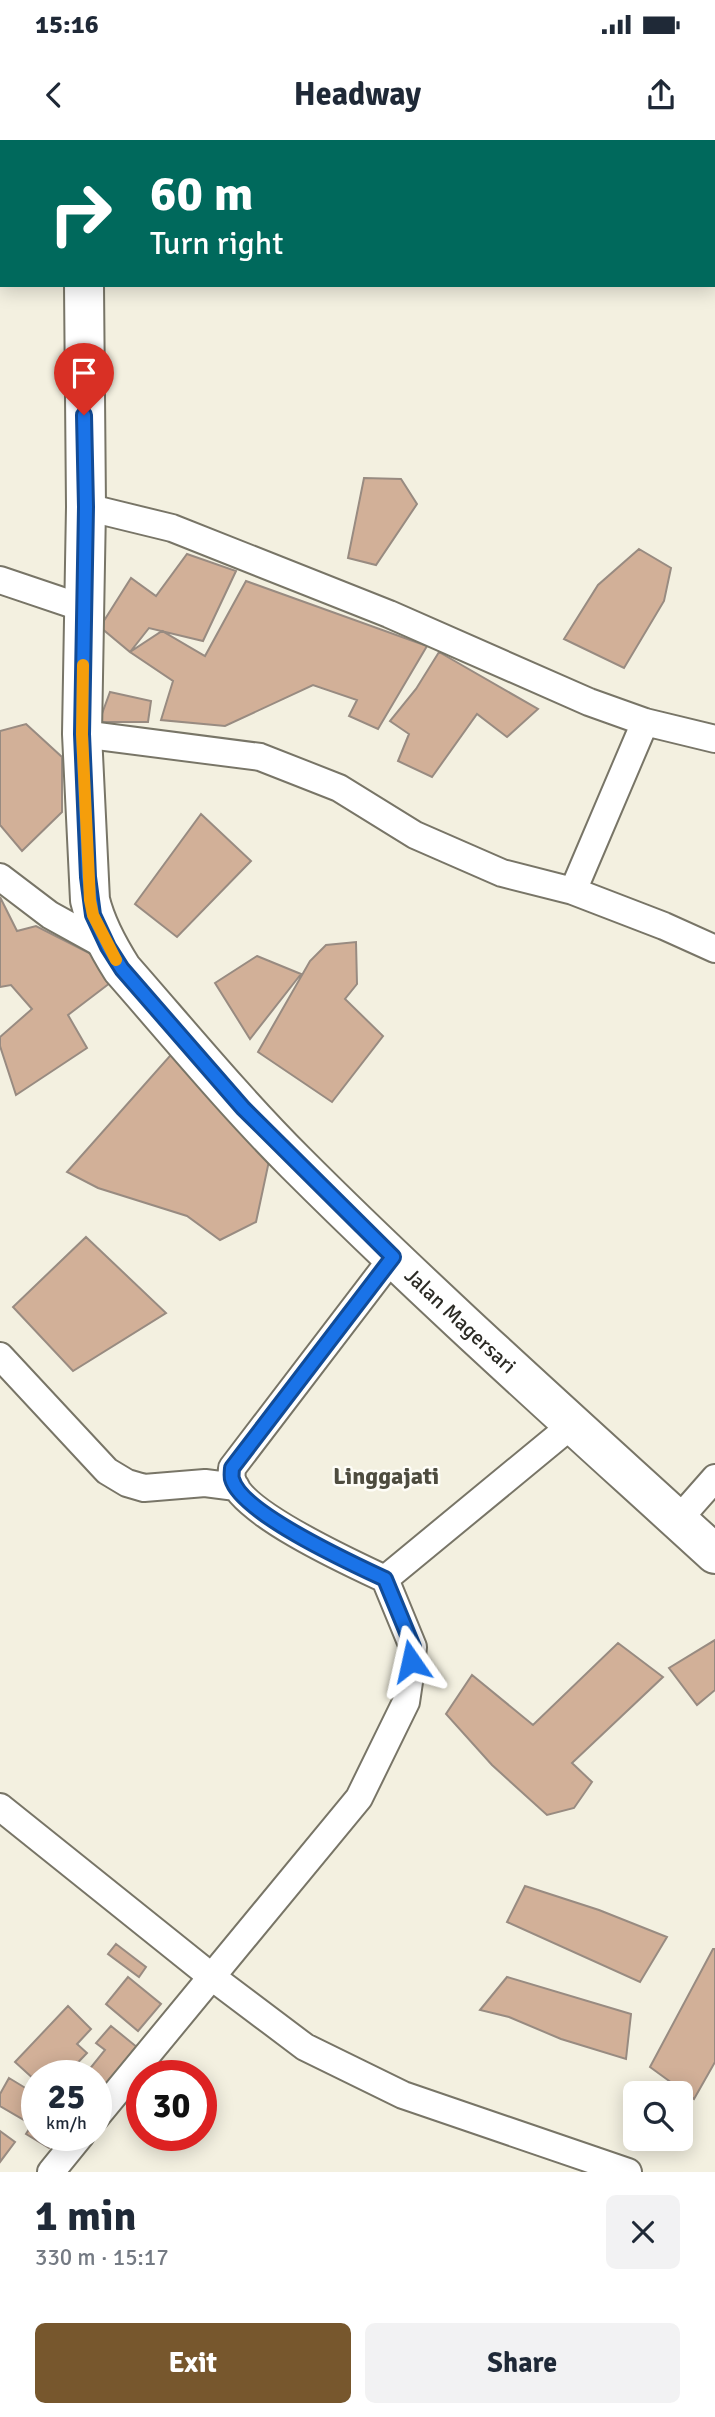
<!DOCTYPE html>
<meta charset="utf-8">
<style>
body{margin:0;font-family:Signika,sans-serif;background:#f2f2f3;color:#1f2937;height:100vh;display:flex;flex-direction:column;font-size:26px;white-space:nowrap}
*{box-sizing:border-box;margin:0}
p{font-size:23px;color:#747a83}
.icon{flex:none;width:38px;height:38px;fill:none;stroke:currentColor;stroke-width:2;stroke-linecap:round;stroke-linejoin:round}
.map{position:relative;height:2032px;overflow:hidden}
.details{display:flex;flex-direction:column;background:#fff;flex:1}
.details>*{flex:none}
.hud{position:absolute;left:0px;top:0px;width:716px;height:147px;box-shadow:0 4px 18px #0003;background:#00695c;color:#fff;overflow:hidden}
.buttons{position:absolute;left:623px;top:1941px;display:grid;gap:14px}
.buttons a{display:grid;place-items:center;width:70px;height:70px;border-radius:10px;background:#fff;box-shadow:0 4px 18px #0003;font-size:35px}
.speed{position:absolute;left:21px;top:1920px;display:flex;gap:14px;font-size:35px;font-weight:700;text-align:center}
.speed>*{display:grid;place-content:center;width:91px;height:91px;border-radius:50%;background:#fff;box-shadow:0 4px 18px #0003;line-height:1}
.speed small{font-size:18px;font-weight:400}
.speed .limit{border:10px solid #d22;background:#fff;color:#111}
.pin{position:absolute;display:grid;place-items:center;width:60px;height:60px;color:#fff;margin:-72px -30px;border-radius:50% 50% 50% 0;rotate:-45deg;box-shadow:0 0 7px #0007}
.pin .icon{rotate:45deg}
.me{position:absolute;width:77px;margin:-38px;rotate:349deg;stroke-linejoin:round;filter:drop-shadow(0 0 5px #0008)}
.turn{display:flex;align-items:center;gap:24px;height:147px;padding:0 35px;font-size:32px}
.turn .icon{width:91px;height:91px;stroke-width:2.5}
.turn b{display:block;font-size:49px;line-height:60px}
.round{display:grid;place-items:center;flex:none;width:74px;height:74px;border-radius:10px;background:#f2f2f3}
.head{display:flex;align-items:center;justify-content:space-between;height:119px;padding:0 35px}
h1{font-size:42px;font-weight:800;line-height:52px}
.action{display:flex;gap:14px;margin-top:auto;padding:14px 35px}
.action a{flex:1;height:80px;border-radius:10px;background:#77572d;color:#fff;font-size:28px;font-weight:800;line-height:80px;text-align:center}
.action a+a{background:#f2f2f3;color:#1f2937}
.status{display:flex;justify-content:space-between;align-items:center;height:49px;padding:0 35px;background:#fff;direction:ltr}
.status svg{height:19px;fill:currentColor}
header{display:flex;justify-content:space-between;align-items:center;height:91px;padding:0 35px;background:#fff;font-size:32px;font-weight:800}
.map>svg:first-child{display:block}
.building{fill:#d2b098;stroke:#988b81;stroke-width:2}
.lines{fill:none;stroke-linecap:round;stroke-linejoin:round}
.street-casing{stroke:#787567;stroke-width:30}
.secondary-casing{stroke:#787567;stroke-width:42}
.street{stroke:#fff;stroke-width:26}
.secondary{stroke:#fff;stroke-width:38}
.route-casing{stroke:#114b97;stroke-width:18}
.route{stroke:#1a73e8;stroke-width:12}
.slow{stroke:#f59e0b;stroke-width:12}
.labels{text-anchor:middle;stroke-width:5;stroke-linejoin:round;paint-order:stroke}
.street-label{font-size:21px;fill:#2c2b25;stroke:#fefdf7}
.quarter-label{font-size:24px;font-weight:bold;fill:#4e4c3f;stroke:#fefdf7}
</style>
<div class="status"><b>15:16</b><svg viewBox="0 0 49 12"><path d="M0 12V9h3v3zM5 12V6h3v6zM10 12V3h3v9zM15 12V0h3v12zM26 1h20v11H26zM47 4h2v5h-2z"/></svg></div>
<header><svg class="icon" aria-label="back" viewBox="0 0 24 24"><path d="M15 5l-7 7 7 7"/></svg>Headway<svg class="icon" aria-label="share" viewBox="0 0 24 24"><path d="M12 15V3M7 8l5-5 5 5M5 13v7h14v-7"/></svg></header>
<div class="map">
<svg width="715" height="2032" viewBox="0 0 715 2032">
<rect width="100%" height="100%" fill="#f3f0e0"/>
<!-- building -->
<path class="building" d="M364 338 401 339 417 364 376 425 348 418Z
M639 409 671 428 664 461 624 528 564 499 598 445Z
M187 414 236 431 203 501 149 488 130 512 100 487 131 438 156 456Z
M246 441 427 506 378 589 349 576 357 560 313 545 225 586 161 580 173 541 130 512 162 491 205 516Z
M439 512 538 569 507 597 477 574 432 637 398 621 409 594 390 581 416 549Z
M110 552 151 561 148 582H99Z
M26 584 62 617V672L22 711 0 685V591Z
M201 674 251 721 177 797 135 764Z
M0 757 17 791 36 786 99 818 110 843 68 875 87 908 16 955 0 906V897L32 869 11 845 0 847Z
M356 802 357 844 345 859 383 896 332 962 258 912 310 821 326 805Z
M257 816 301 834 250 899 215 843Z
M184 900 269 1021 256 1082 220 1100 187 1076 98 1048 67 1032Z
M86 1097 166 1173 73 1231 13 1167Z
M715 1500V1550L697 1565 669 1528Z
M618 1503 663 1537 572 1623 592 1642 574 1668 547 1675 492 1625 446 1574 472 1535 533 1585Z
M525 1746 599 1770 667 1797 640 1842 507 1782Z
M116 1804 146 1827 139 1837 108 1814Z
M713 1809H715V1922L694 1959 650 1927Z
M128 1837 161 1864 138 1891 106 1864Z
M507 1837 631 1874 626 1919 561 1899 509 1877 480 1870Z
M68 1866 91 1889 77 1904 87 1913 65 1936H37V1942L15 1922Z
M111 1886 143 1912 96 1964V1936H84L105 1910 96 1903Z
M9 1938 37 1955 24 1980 0 1966V1954Z
M37 1977V1995H58L49 2008 26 1994Z
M0 1991 15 2002 0 2022Z"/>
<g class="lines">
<defs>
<path id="street" d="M86 367 172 388 389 474 589 562 645 582 715 599
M0 440 83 468
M82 594 260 617 339 648 415 695 502 733 573 751 664 786 715 809
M0 737 50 775 108 807
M573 751 645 582
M0 1216 107 1331 127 1343 144 1348 205 1343 236 1347
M678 1380 715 1338
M385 1439C353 1424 241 1373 232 1339 231 1337 232 1330 232 1328L393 1117
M0 1667 212 1837 305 1907 403 1955 628 2032
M96 1977 359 1658 406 1562 410 1535 413 1507 385 1439 573 1284
M51 2032 81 1995"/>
<g id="secondary">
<path d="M84 0V2"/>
<path id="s1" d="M84 145 86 367 82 594 90 760C96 785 108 807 122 829 179 894 234 961 296 1023 431 1158 574 1285 715 1414"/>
</g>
</defs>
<!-- street casing -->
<use href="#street" class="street-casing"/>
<!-- secondary casing -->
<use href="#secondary" class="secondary-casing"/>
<!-- street -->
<use href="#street" class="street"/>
<!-- secondary -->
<use href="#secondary" class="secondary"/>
</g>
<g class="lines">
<defs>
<path id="route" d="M84 275 86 367 82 594 88 737 93 775 108 807 122 829 243 968 393 1117 232 1328C232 1330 231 1337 232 1339 241 1373 353 1424 385 1439L413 1507 411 1521"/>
</defs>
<!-- route casing -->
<use href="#route" class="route-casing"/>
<!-- route -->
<use href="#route" class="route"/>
<!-- slow -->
<path class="slow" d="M83 525 82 594 90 760 93 775 116 820"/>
</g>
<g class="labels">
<!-- street labels -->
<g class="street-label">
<text dy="7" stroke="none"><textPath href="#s1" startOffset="1180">Jalan Magersari</textPath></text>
</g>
<!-- quarter labels -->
<g class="quarter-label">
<text x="386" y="1344">Linggajati</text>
</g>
</g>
</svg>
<div class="buttons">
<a><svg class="icon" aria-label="search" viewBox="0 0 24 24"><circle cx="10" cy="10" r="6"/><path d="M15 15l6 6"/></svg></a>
</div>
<div class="speed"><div>25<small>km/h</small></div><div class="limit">30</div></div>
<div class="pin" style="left:84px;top:275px;background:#d93025"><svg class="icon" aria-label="arrive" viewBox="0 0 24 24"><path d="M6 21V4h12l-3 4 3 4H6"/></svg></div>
<svg class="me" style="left:411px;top:1521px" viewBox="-20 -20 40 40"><path d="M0-17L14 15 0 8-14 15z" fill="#1a73e8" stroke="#fff" stroke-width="4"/></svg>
<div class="hud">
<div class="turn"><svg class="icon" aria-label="right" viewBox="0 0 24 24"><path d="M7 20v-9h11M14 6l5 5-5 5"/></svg><div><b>60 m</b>Turn right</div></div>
</div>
</div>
<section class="details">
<div class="head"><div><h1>1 min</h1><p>330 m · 15:17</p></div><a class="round"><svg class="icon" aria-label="close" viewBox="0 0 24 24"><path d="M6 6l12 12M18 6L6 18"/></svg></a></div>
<div class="action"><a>Exit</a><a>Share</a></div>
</section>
